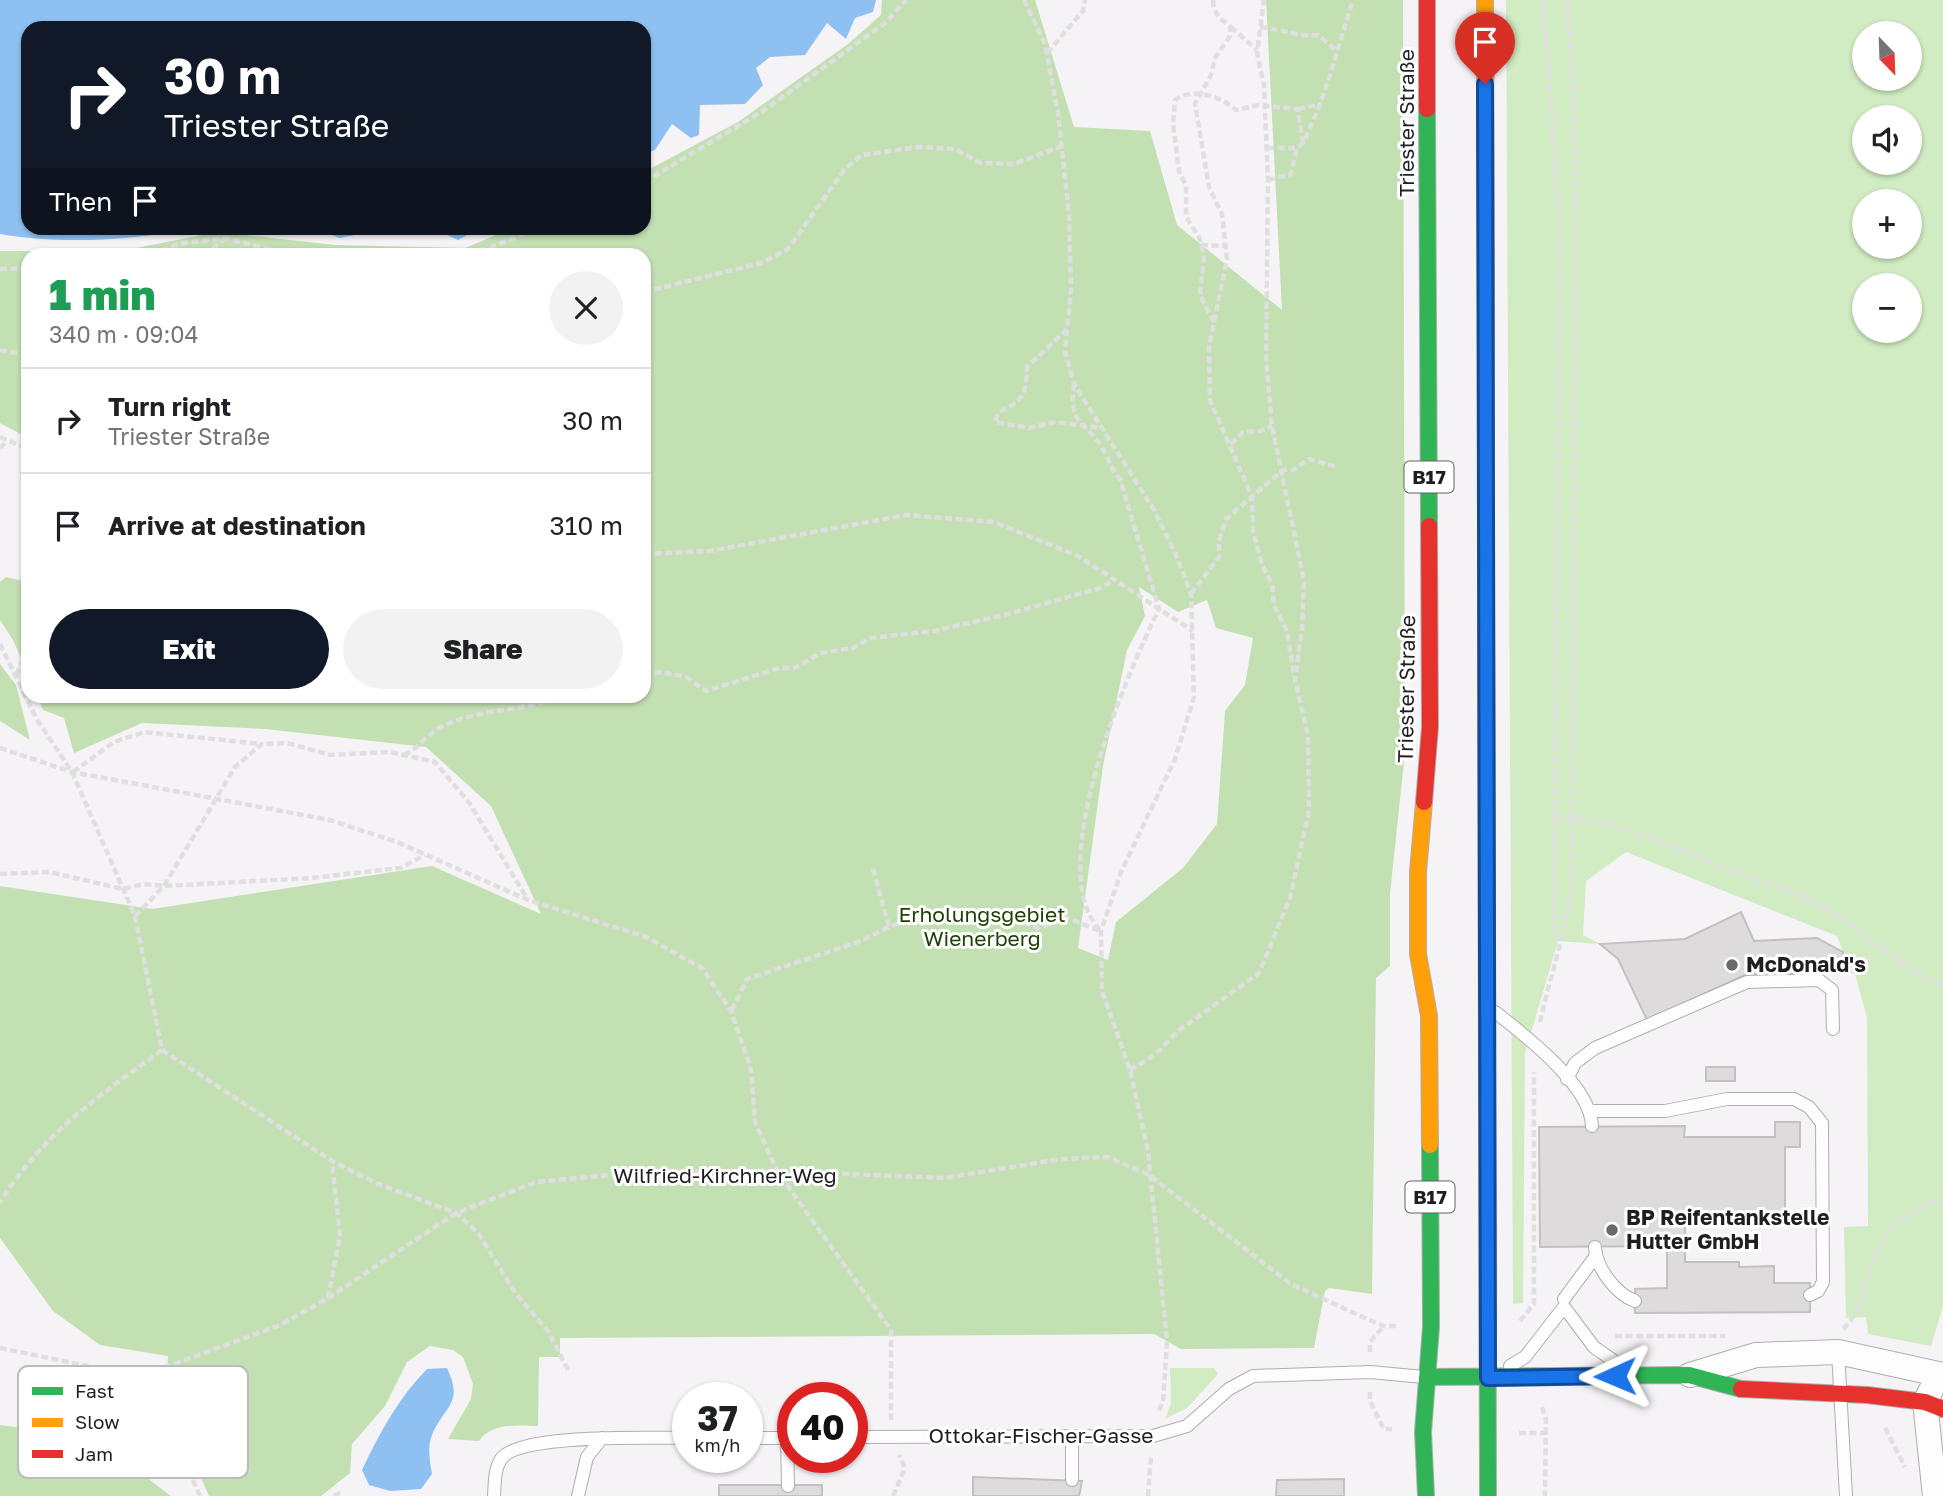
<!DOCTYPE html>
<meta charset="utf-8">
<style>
body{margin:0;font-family:"Golos Text",sans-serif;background:#f2f2f2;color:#202124;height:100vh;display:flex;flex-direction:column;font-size:26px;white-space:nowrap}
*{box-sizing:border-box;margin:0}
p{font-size:23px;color:#757577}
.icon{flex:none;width:38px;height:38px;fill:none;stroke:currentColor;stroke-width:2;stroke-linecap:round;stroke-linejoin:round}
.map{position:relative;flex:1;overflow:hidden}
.side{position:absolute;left:21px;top:248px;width:630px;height:455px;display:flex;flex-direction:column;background:#fff;border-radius:21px;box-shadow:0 2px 5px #0004}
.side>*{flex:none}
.guide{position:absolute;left:21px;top:21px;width:630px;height:214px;border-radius:21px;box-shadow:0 2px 5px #0004;background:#111827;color:#fff;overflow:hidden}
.needle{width:46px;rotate:157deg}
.fabs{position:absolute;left:1852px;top:21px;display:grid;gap:14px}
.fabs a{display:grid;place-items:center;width:70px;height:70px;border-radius:50%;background:#fff;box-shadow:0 2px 5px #0004;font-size:35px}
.speed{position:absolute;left:672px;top:1382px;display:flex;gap:14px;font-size:35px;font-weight:700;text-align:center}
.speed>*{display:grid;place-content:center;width:91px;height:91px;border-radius:50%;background:#fff;box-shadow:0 2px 5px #0004;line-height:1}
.speed small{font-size:18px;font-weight:400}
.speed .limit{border:10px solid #d22;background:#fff;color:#111}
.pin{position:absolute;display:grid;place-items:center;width:60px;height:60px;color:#fff;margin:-72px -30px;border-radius:50% 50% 50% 0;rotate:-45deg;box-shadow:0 0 7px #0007}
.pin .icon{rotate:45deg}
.me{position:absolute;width:77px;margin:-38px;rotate:269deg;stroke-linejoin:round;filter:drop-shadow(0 0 5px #0008)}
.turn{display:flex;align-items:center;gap:24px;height:147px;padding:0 28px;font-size:32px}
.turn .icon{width:91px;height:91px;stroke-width:2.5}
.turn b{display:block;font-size:49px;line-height:60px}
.then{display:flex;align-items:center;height:66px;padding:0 28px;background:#0003;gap:14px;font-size:26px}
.round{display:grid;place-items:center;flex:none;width:74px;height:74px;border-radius:37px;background:#f2f2f2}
.headline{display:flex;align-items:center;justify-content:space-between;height:119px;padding:0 28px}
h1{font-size:42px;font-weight:800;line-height:52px;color:#1e9e55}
.primary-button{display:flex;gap:14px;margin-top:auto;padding:14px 28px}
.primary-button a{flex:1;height:80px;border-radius:42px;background:#111827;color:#fff;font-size:28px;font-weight:800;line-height:80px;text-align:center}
.primary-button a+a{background:#f2f2f2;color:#202124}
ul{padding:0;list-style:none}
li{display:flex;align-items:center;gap:21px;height:105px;padding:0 28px;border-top:2px solid #e0e0e0}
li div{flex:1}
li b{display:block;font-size:26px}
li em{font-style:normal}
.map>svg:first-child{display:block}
.green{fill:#d1ebc2;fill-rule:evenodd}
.forest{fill:#c3e0b3;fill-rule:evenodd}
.water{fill:#8ec1f1}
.building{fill:#dedbdc;stroke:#c3c0c1;stroke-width:2}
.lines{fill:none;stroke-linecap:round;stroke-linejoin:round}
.lane-casing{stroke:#afadaf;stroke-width:14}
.street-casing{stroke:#afadaf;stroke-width:26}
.fast-casing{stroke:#afadaf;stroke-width:18}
.slow-casing{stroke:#afadaf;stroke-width:18}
.jam-casing{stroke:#afadaf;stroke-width:18}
.path{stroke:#dfdfdf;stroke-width:4.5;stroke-dasharray:7 3.5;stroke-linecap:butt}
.lane{stroke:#fefdfe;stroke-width:12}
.street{stroke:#fefdfe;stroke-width:24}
.fast{stroke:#30b455;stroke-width:16}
.slow{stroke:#ff9f0a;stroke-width:16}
.jam{stroke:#e5322d;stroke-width:16}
.route-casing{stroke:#114b97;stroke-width:18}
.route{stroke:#1a73e8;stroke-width:12}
.poi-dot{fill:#6b696b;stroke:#fff;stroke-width:2.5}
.labels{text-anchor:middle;stroke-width:6;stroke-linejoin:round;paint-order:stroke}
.shield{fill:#fff;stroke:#636263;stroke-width:2}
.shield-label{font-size:19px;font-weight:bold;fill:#201e20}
.street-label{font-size:21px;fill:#201e20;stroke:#fff}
.park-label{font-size:21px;fill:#204106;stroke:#fff}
.poi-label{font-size:21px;font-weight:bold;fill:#201e20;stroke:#fff;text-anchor:start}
.key{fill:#fff;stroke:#bcbcbc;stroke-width:2}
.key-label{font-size:19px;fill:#201e20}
</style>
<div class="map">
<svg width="1943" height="1496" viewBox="0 0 1943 1496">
<rect width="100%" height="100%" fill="#f6f3f6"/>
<!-- green -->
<path class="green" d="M1506 0H1943V1306L1931 1346 1868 1334 1866 1317 1846 1318 1844 1227 1868 1226 1867 1018 1855 974 1842 973 1843 952 1837 936 1626 852 1586 881 1583 935 1600 944 1558 941 1525 1053 1523 1303 1513 1304ZM1864 33H1909V79H1864ZM1864 117H1909V163H1864ZM1864 201H1909V247H1864ZM1864 285H1909V331H1864Z
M1170 1368H1214L1218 1374 1187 1408 1165 1419 1171 1403Z"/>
<!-- forest -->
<path class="forest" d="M882 0H1035L1074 127 1150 131 1177 225 1282 310 1266 0H1403L1405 752 1390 894V966L1376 978 1372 1294 1329 1288 1325 1291 1314 1348 1181 1349 1154 1334 560 1338V1357H539L538 1426C518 1425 491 1423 479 1441L448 1439 471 1399 473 1384 463 1357 453 1350 430 1346 407 1362 385 1406 352 1444 350 1473 321 1496H209L166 1399 168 1356 100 1345 53 1311 0 1238V886L152 909 432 866 541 914 491 806 426 747 265 729 142 723 74 753 64 718 43 710 38 697 644 696V256H28V438L0 423V251H121L217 232 336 245 465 248 513 228H644V172L738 122 848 44 881 15ZM1139 587 1178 612 1207 600 1216 628 1253 638 1245 685 1225 711 1217 824 1183 868 1116 922 1108 960 1078 948 1103 766 1127 650 1145 616Z
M6 577 28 582V674L13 640 0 620V582Z
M0 664 16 685 30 740 0 721Z
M0 1425 94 1438 171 1496H0Z"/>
<!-- water -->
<path class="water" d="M0 0H876L873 12 855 18 846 39 827 23 805 55 770 57 756 68 763 85 745 104 700 105 699 135 691 138 672 124 655 150 644 154V28H28V228H198C135 240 63 245 0 234Z
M312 228H388L340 238Z
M432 228H481L458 240Z
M447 1368C464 1404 445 1405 432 1435 427 1447 430 1462 432 1474L421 1489 390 1491 369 1485 362 1470C379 1434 399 1397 427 1369Z"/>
<!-- building -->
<path class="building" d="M1741 912 1754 941 1817 938 1843 952 1842 973 1747 974 1647 1020 1618 959 1600 944 1685 939Z
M1706 1067H1735V1081H1706Z
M1775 1122H1800V1147H1785V1213L1685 1214V1262H1739V1267L1774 1266V1283H1810V1312L1635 1313V1289L1667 1288V1246L1540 1247 1539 1127 1685 1126 1684 1137H1775Z
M973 1477 1082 1481 1079 1496H973Z
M1344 1479V1496H1276L1277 1480Z
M719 1485H822V1496H719Z"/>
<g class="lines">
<defs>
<path id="lane" d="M1495 1012C1526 1036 1591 1086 1592 1126
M1567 1079 1575 1063 1595 1048 1747 982 1819 980 1832 990 1833 1029
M1591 1111H1665L1727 1099H1794L1809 1107 1822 1123 1823 1282 1818 1291 1810 1295
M1595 1247C1596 1268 1616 1294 1635 1301
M1564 1299 1595 1257
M1838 1352 1846 1496
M1510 1366 1525 1357 1564 1307 1594 1347 1621 1366
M1072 1436V1480
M852 1437 1153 1436 1187 1426 1229 1389 1253 1376 1370 1372 1424 1377
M747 1438H793
M787 1438 788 1486
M494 1496C495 1483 494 1470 501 1459 519 1433 655 1438 688 1438
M578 1496 587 1457 602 1438"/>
<path id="street" d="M1690 1375 1756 1355 1838 1352 1943 1375
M1931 1390 1925 1402 1935 1496"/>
<path id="fast" d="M1427 109 1429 526
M1487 1074 1488 1496
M1427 1377 1689 1375 1741 1389
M1426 1496 1423 1432 1431 1327 1430 1145"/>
<path id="slow" d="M1485 0 1486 269
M1486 628 1487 1074
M1424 802 1418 872V954L1429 1016 1430 1145"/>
<path id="jam" d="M1427 0V109
M1486 269V628
M1424 802 1430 727 1429 526
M1741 1389 1867 1395 1925 1402 1943 1409"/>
</defs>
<!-- lane casing -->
<use href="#lane" class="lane-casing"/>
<!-- street casing -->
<use href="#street" class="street-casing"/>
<!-- fast casing -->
<use href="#fast" class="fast-casing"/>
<!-- slow casing -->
<use href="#slow" class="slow-casing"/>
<!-- jam casing -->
<use href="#jam" class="jam-casing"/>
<!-- path -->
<path class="path" d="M1024 0 1045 44 1058 113 1069 215 1071 290 1065 351 1074 384 1154 510 1176 555 1191 594 1194 697 1175 759 1121 872 1101 931 1102 991 1130 1070 1148 1151 1167 1341 1163 1401 1158 1413
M1213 0C1213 13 1220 19 1230 26V36L1215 58 1211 75 1195 104 1209 187 1222 214 1227 259 1209 347 1210 400 1252 497 1253 531 1262 565 1272 584 1274 606 1287 631 1294 675
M1543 0 1559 218 1554 927 1558 940
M1231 27 1257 50
M1260 27C1281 29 1297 37 1318 35L1336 50
M1047 53 1083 11 1085 0
M1298 109 1322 104
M1267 148H1297
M1268 180 1291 174 1297 148 1303 143C1326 96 1337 50 1353 0
M644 182 763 111 885 23 906 0
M1201 245 1226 246
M141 256 185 243 225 238 296 256
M205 256 224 239
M406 256 487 249 538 228
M0 269 28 268
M644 292 761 263 788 249 844 170 861 155 918 147 955 149 981 163 1014 164 1062 146
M1214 322 1200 295 1204 256 1199 237 1186 217V186L1179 171 1173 124 1175 100C1193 87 1220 96 1236 110L1259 105 1298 109 1303 143
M1067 329 1027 367C1026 394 1024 400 999 412L995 422 1029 428 1055 422 1102 428
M0 350 28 355
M1074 384C1067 428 1090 423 1104 451 1110 462 1111 469 1120 479L1159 609C1127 674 1041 872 1101 931
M0 437 28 449
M1231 444 1243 432 1260 431 1272 426
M0 448 7 441
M644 554 710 551 906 515 994 522 1078 556 1193 631
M1191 594 1219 557V541L1226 519 1283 470H1293L1309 459 1337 467
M0 644 36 718 72 772 135 916 162 1050C95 1099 46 1131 0 1202
M16 675 28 651
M644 675 661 672 686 677 706 691 779 668H795L820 653 853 648 870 638 934 631 1008 614 1100 588 1115 580
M0 748 72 772 330 820 397 842 528 900 646 937 702 968 731 1011 751 1069 755 1122 777 1171 891 1330V1420
M404 755C419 748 428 733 443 726 481 708 525 711 564 696
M73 772 114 742 144 732 262 744
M1555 817C1616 818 1687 854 1744 875 1768 885 1796 892 1819 904 1863 929 1897 965 1943 987
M873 869 889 927
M0 874 49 872 123 889 144 884 164 886 311 878 400 868 425 855
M135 916 164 886 235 767 262 744 287 743 331 755 390 752 435 762 470 804 528 900
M732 1010 747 979 861 941 889 927 941 909 994 911 1038 928 1068 918 1100 931
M1540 1022C1550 977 1565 934 1572 888L1575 208 1573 86 1567 0
M162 1050 332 1161 376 1183 456 1213 478 1233 516 1294 548 1331 569 1372
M1130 1070 1155 1055 1178 1031 1259 973 1290 898 1309 811 1308 736 1295 679 1302 630 1304 581 1272 426 1266 357 1268 180 1264 85 1257 53 1264 0
M328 1298 340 1235 332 1162
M1520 1321 1534 1304V1072
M1843 1329C1878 1297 1855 1248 1909 1215 1920 1208 1930 1201 1943 1199
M1615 1336H1725
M0 1348 121 1373 147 1374 280 1325 328 1298 456 1213 536 1182 644 1172 777 1171 945 1178 1061 1159 1108 1157 1149 1175 1291 1284 1367 1319 1384 1326H1398
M1370 1352V1342L1384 1326
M147 1374 200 1496
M1370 1392V1401L1384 1429H1392
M1542 1407 1546 1420 1545 1496
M1885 1428 1905 1467
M1519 1433H1546
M334 1496 341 1492
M893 1496 905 1468 899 1455
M1148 1496 1151 1456"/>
<!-- lane -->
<use href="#lane" class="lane"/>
<!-- street -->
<use href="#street" class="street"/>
<!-- fast -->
<use href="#fast" class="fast"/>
<!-- slow -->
<use href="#slow" class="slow"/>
<!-- jam -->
<use href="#jam" class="jam"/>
</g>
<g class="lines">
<defs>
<path id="route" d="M1485 84 1488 1378 1615 1376"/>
</defs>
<!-- route casing -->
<use href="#route" class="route-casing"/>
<!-- route -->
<use href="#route" class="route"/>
</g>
<!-- markers -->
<g class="poi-dot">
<circle cx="1732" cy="965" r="7"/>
<circle cx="1612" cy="1230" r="7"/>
</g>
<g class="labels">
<!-- shield labels -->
<g class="shield">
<rect x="1404.5" y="461.5" width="49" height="31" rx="5"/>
<rect x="1405.5" y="1181.5" width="49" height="31" rx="5"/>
</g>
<g class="shield-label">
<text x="1429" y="484">B17</text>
<text x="1430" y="1204">B17</text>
</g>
<!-- street labels -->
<g class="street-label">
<text transform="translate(1407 123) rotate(-90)" y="7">Triester Straße</text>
<text transform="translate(1407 689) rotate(-89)" y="7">Triester Straße</text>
<text x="725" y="1183">Wilfried-Kirchner-Weg</text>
<text x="1041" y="1443">Ottokar-Fischer-Gasse</text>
</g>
<!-- park labels -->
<g class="park-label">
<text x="982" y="922">Erholungsgebiet<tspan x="982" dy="24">Wienerberg</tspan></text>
</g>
<!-- poi labels -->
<g class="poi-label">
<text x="1746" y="972">McDonald's</text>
<text x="1626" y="1225">BP Reifentankstelle<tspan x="1626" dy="24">Hutter GmbH</tspan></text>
</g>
</g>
<!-- legend -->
<rect x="18" y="1366" width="230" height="112" rx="10" class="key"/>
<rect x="32" y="1387" width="31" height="8" fill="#30b455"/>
<rect x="32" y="1418" width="31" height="9" fill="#ff9f0a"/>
<rect x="32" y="1450" width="31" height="8" fill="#e5322d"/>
<g class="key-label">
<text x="75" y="1398">Fast</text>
<text x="75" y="1429">Slow</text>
<text x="75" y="1461">Jam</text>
</g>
</svg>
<div class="fabs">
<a><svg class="needle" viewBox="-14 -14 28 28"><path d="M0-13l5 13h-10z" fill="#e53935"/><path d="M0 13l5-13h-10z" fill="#757577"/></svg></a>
<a><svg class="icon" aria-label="sound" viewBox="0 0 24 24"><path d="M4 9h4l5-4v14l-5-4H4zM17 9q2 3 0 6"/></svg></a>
<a>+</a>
<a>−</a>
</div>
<div class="speed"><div>37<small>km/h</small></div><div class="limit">40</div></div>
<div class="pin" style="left:1485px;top:84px;background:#d93025"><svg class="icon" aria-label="arrive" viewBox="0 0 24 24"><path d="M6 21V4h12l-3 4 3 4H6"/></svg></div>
<svg class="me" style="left:1615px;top:1376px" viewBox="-20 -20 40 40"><path d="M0-17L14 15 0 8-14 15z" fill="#1a73e8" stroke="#fff" stroke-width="4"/></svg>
<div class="guide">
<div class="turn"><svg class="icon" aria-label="right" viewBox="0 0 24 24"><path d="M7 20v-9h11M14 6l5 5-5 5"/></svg><div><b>30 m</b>Triester Straße</div></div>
<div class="then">Then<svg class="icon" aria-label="arrive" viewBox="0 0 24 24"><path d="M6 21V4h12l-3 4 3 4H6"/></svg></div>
</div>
<section class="side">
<div class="headline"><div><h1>1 min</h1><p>340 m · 09:04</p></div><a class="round"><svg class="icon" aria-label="close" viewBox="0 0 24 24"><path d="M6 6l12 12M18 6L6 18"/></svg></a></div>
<ul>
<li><svg class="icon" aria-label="right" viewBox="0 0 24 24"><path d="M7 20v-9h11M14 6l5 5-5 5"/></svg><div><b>Turn right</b><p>Triester Straße</p></div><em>30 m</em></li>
<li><svg class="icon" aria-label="arrive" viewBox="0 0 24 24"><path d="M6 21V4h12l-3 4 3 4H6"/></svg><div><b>Arrive at destination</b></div><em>310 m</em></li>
</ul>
<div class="primary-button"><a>Exit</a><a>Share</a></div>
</section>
</div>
